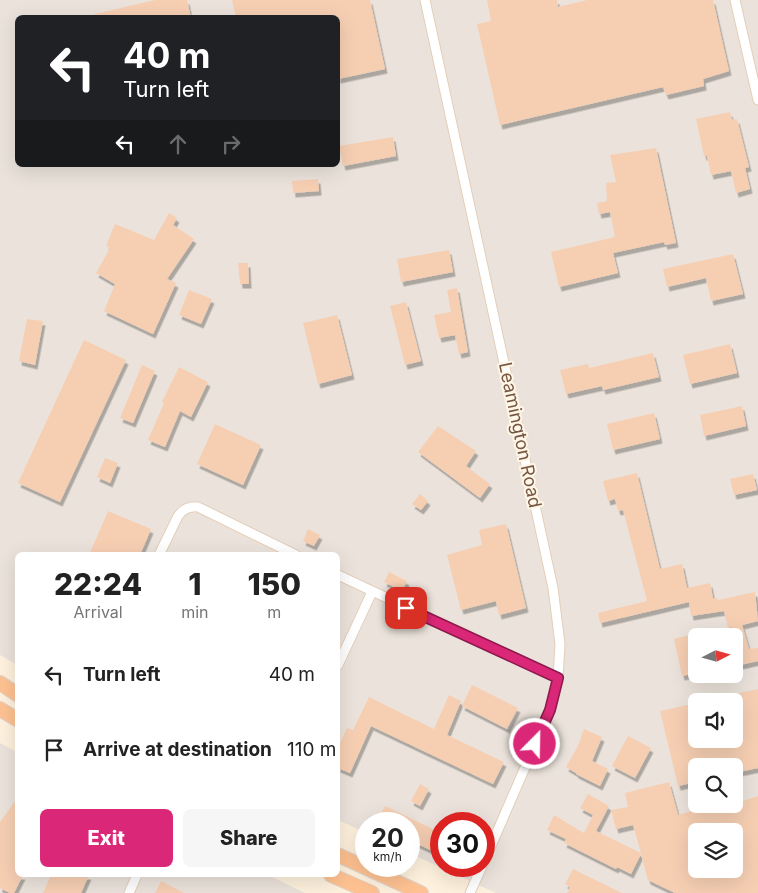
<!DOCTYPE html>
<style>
body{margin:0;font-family:Inter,sans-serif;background:#f6f6f6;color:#222;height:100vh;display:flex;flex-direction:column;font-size:19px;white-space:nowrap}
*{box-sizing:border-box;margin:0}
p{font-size:16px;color:#767676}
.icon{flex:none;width:28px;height:28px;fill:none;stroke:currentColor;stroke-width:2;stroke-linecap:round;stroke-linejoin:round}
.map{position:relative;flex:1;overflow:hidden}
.panel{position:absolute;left:15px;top:552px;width:325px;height:325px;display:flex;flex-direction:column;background:#fff;border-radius:8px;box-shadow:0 5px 20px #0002}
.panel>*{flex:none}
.guide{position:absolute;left:15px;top:15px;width:325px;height:152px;border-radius:8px;box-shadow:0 5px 20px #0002;background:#202124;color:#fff;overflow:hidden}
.needle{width:32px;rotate:84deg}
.fabs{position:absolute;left:688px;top:628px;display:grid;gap:10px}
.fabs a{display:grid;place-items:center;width:55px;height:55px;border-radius:8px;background:#fff;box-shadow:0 5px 20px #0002;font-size:25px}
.speed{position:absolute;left:355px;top:812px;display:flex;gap:10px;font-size:25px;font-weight:700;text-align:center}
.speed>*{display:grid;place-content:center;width:65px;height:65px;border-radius:50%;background:#fff;box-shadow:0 5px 20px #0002;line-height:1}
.speed small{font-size:12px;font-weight:400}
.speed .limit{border:8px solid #d22;background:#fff;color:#111}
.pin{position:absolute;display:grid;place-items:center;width:42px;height:42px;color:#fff;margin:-21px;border-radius:10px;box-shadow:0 2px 8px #0006}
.me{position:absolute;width:55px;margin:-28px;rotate:23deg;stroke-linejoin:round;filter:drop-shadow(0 0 4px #0008)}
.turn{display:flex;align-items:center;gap:18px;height:105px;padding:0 25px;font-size:22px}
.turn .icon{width:65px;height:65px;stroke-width:2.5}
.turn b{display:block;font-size:35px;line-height:42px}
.lanes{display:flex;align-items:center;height:48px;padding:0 25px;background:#0003;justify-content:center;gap:25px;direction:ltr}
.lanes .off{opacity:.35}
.eta{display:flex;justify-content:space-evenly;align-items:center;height:85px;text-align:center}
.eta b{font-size:30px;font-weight:800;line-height:35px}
.action{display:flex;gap:10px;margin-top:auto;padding:10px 25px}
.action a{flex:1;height:58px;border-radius:8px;background:#db2777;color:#fff;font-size:20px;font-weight:800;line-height:58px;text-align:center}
.action a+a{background:#f6f6f6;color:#222}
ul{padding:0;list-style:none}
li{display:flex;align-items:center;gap:15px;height:75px;padding:0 25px}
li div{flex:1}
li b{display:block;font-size:19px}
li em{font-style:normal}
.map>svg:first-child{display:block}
.industrial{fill:#ebe3db;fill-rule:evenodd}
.building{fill:#f6cfb3;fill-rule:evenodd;filter:url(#shadow)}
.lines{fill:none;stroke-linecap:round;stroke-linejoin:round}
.minor-casing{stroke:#e3ceba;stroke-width:11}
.trunk-casing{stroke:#ded7d2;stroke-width:16}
.minor{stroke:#fff;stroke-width:9}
.trunk{stroke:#fec292;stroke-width:14}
.route-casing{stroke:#8e194d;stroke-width:12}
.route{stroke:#db2777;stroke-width:9}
.labels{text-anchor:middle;stroke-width:4;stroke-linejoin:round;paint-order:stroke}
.street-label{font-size:18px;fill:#765744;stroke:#fff6e6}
</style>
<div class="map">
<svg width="758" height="893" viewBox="0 0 758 893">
<defs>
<filter id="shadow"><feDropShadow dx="2.5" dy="4.5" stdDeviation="0" flood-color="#0004"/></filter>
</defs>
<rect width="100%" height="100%" fill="#fef2de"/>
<!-- industrial -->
<path class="industrial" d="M0 0H758V893H496L409 853V824H366V833L338 820V555H18L17 665 0 655ZM18 18H338V165H18ZM696 636H734V674H696ZM696 701H734V739H696ZM696 766H734V804H696ZM441 824H484V866H441ZM696 831H734V869H696Z
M0 743 17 752 18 875H268L305 893H0Z"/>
<!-- building -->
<path class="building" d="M155 0H187L191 18H95V14Z
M232 0H370L385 69 338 79V18H236Z
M487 0H557L558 7 587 0H713L729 71 703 79 704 86 666 95 663 87 500 125 477 24 491 21Z
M730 112 732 120 737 119 749 167 745 168 750 189 736 193 731 171 711 175 707 156H704L696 119Z
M393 137 396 156 343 166 339 146Z
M656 148 676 243 665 245 664 242 613 253 618 273 559 287 551 252 615 237 610 212 599 214 597 203 607 201 606 183 616 182 610 155Z
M318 179 319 191 293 193 292 181Z
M169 213 177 218 173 225 194 239 167 279 176 283 153 334 104 311 115 284 96 273 110 248 106 246 115 224 154 240Z
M449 250 453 272 401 282 397 259Z
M733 254 743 294 711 301 706 278 667 287 663 269Z
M238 263H248L249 284H240Z
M457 288 468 352 459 354 455 335 439 338 434 315 451 312 447 290Z
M189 290 212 299 201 324 179 315Z
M406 302 421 361 405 365 390 306Z
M337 315 352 375 318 384 303 323Z
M27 319 43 321 35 365 19 361Z
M84 340 126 360 60 502 18 483Z
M730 344 737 373 690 384 683 355Z
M653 353 659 377 603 390 602 386 566 394 560 370 588 364 589 368Z
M142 365 155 371 133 423 120 418Z
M179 367 208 382 191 417 180 411 165 447 148 440 164 403 162 402Z
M742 406 746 426 704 436 700 415Z
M654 413 660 439 613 450 607 424Z
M215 424 261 445 243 485 197 464Z
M438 426 476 451 466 466 490 484 480 498 418 452Z
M105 458 118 463 110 483 97 477Z
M637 473 660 569 682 564 687 588 710 583 713 598H717L718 600 755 592 758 621 742 625 749 649 758 648V661L740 665 732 627 728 628 724 611 691 616 689 602 600 623 598 613 647 601 623 510 618 511 615 499 608 501 603 481Z
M753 474 757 490 734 495 730 479Z
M420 494 428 501 421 510 412 504Z
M108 511 151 529 140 555H89Z
M506 524 526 608 499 615 496 601 461 610 447 555 482 545 479 530Z
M308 529 320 535 314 546 303 541Z
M389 572 407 581 402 591 384 582Z
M694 634 696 645V673L682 676 674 639Z
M472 685 518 708 507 729 462 706Z
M758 689V768L734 773V766H696V782L678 786 660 711 696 703V739H734V701H718V698Z
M449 695 461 701 447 735 504 762 493 784 371 726 350 773 338 768V748L347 728 353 730 369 697 434 729Z
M584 729 602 737 592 761 608 769 600 786 576 774V773L566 767 578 746Z
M628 736 651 748 635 778 612 766Z
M669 782 678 815 716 804H734L758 796V893H675L648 880 641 854 631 874 617 867 616 869 564 843 566 839 547 830 554 815 584 833 593 815 580 808 588 794 609 806 596 831 641 853 633 825 616 829 611 810 628 807 625 793ZM696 831H734V869H696Z
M420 784 429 789 420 806 411 801Z
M18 797V875H23L14 893H10L0 888V822Z
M385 806 441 833V855L409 840V824H376Z
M573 869 622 893H567L570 887 565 884Z
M51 875H89L81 893H43Z
M161 881 184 893H155Z"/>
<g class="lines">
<defs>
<path id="minor" d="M425 0 553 588 560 644 558 678 550 710 484 862
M735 0 758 100
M159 555 178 516C183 509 189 506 198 507L296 555
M338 575 558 678
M338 665 372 592
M129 893 137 875
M470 893 482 866"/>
<path id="trunk" d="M0 683 18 695
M0 709 18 720
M338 855 421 893
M331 875 372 893"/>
</defs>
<!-- minor casing -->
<use href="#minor" class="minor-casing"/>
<!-- trunk casing -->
<use href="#trunk" class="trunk-casing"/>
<!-- minor -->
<use href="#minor" class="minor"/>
<!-- trunk -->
<use href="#trunk" class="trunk"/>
</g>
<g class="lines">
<defs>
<path id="route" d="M406 608 558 678 550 710 535 744"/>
</defs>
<!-- route casing -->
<use href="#route" class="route-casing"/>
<!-- route -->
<use href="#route" class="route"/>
</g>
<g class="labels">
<!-- street labels -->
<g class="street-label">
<text transform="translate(520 435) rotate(78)" y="6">Leamington Road</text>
</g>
</g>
</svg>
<div class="fabs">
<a><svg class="needle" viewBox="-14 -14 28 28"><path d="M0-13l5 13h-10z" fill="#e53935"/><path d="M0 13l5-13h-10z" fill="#767676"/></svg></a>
<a><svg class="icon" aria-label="sound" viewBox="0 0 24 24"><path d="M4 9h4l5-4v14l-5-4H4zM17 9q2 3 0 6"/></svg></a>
<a><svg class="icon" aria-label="search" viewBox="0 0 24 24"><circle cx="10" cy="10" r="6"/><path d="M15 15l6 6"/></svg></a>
<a><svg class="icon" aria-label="layers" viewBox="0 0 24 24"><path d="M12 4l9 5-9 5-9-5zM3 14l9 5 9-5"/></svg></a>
</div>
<div class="speed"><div>20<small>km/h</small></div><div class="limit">30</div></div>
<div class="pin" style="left:406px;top:608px;background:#d93025"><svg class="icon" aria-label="arrive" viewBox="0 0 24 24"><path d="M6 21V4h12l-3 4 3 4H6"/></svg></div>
<svg class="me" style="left:535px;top:744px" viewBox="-20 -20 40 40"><circle r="17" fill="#db2777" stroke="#fff" stroke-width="3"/><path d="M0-11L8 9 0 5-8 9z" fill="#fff"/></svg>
<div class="guide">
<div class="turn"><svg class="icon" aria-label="left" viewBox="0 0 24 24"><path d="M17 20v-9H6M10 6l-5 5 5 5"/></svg><div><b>40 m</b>Turn left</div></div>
<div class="lanes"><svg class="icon" aria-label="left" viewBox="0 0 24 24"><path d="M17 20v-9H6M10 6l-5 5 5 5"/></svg><svg class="icon off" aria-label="ahead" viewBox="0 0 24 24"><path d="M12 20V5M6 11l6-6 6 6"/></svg><svg class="icon off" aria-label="right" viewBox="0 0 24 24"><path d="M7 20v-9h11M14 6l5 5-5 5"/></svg></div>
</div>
<section class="panel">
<div class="eta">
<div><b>22:24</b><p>Arrival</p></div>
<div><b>1</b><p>min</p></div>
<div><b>150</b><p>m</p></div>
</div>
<ul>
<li><svg class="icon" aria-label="left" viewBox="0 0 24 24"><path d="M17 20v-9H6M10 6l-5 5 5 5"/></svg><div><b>Turn left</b></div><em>40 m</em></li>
<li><svg class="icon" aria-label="arrive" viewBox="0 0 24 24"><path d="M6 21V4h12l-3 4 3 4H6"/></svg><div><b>Arrive at destination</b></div><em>110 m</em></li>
</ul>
<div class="action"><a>Exit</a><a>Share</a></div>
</section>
</div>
